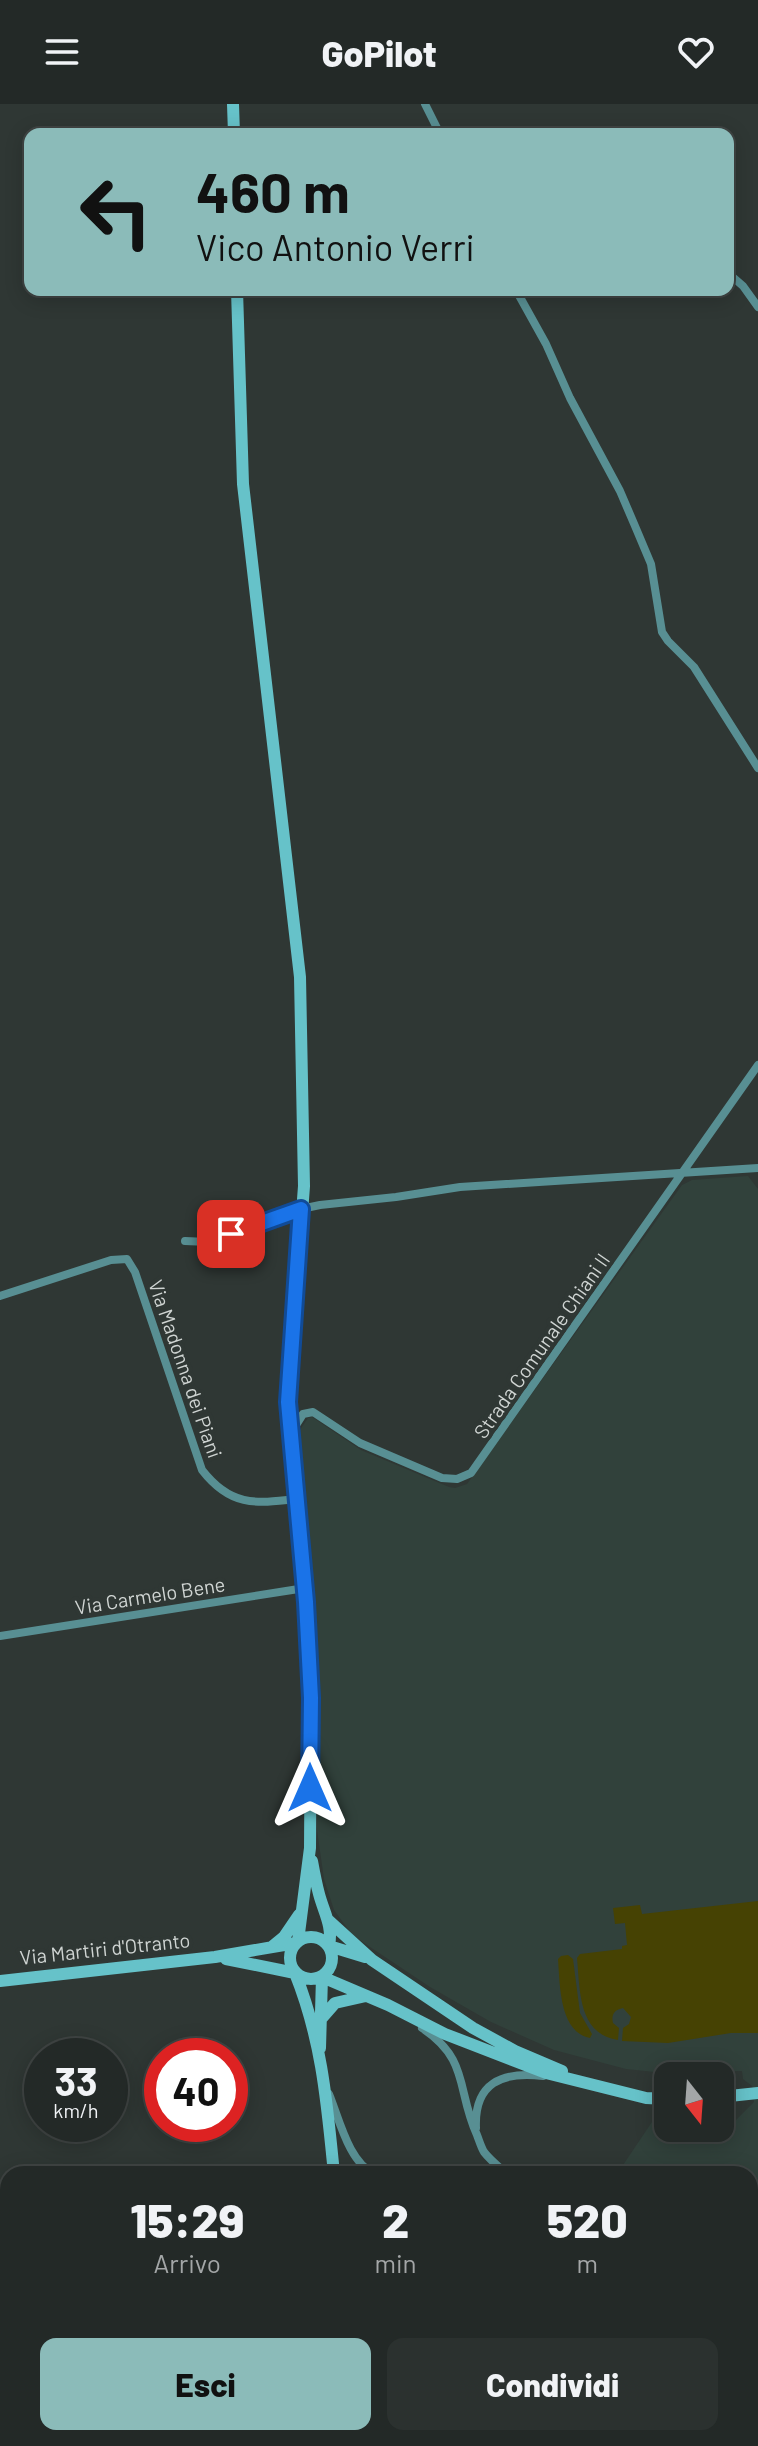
<!DOCTYPE html>
<html lang="it">
<style>
body{margin:0;font-family:Barlow,sans-serif;background:#2b312f;color:#f1f3f6;height:100vh;display:flex;flex-direction:column;font-size:30px;white-space:nowrap}
*{box-sizing:border-box;margin:0}
p{font-size:26px;color:#a3a6a7}
.icon{flex:none;width:44px;height:44px;fill:none;stroke:currentColor;stroke-width:2;stroke-linecap:round;stroke-linejoin:round}
.map{position:relative;flex:1;overflow:hidden}
.panel{position:absolute;left:0px;top:2062px;width:758px;height:280px;display:flex;flex-direction:column;background:#232927;border-radius:24px 24px 0 0;box-shadow:0 4px 20px #0003,0 0 0 2px #404544}
.panel>*{flex:none}
.hud{position:absolute;left:24px;top:24px;width:710px;height:168px;border-radius:16px;box-shadow:0 4px 20px #0003,0 0 0 2px #404544;background:#8bbbb9;color:#111;overflow:hidden}
.needle{width:52px;rotate:163deg}
.fabs{position:absolute;left:654px;top:1958px;display:grid;gap:16px}
.fabs a{display:grid;place-items:center;width:80px;height:80px;border-radius:16px;background:#232927;box-shadow:0 4px 20px #0003,0 0 0 2px #404544;font-size:40px}
.speed{position:absolute;left:24px;top:1934px;display:flex;gap:16px;font-size:40px;font-weight:700;text-align:center}
.speed>*{display:grid;place-content:center;width:104px;height:104px;border-radius:50%;background:#232927;box-shadow:0 4px 20px #0003,0 0 0 2px #404544;line-height:1}
.speed small{font-size:20px;font-weight:400}
.speed .limit{border:12px solid #d22;background:#fff;color:#111}
.pin{position:absolute;display:grid;place-items:center;width:68px;height:68px;color:#fff;margin:-34px;border-radius:16px;box-shadow:0 4px 12px #0006}
.me{position:absolute;width:88px;margin:-44px;rotate:0deg;stroke-linejoin:round;filter:drop-shadow(0 0 6px #0008)}
.turn{display:flex;align-items:center;gap:28px;height:168px;padding:0 40px;font-size:36px}
.turn .icon{width:104px;height:104px;stroke-width:2.5}
.turn b{display:block;font-size:56px;line-height:68px}
.eta{display:flex;justify-content:space-evenly;align-items:center;height:136px;text-align:center}
.eta b{font-size:48px;font-weight:800;line-height:56px}
.primary-button{display:flex;gap:16px;margin-top:auto;padding:16px 40px}
.primary-button a{flex:1;height:92px;border-radius:16px;background:#8bbbb9;color:#111;font-size:32px;font-weight:800;line-height:92px;text-align:center}
.primary-button a+a{background:#2b312f;color:#f1f3f6}
header{display:flex;justify-content:space-between;align-items:center;height:104px;padding:0 40px;background:#232927;font-size:36px;font-weight:800}
.map>svg:first-child{display:block}
.built{fill:#31413b}
.green{fill:#464203}
.lines{fill:none;stroke-linecap:round;stroke-linejoin:round}
.street{stroke:#588f93;stroke-width:8}
.secondary{stroke:#66c2c9;stroke-width:12}
.route-casing{stroke:#114b97;stroke-width:20}
.route{stroke:#1a73e8;stroke-width:14}
.labels{text-anchor:middle;stroke-width:8;stroke-linejoin:round;paint-order:stroke}
.street-label{font-size:20px;fill:#cfd4d2;stroke:#2f3734}
</style>
<header><svg class="icon" aria-label="menu" viewBox="0 0 24 24"><path d="M4 6h16M4 12h16M4 18h16"/></svg>GoPilot<svg class="icon" aria-label="heart" viewBox="0 0 24 24"><path d="M12 20l-8-8c-3-5 5-10 8-4 3-6 11-1 8 4z"/></svg></header>
<div class="map">
<svg width="758" height="2342" viewBox="0 0 758 2342">
<rect width="100%" height="100%" fill="#2f3734"/>
<!-- built -->
<path class="built" d="M748 1072 758 1085V2207L755 2206 750 2160V2070H617L656 2012 668 2013V2024H720V2016H736L754 1998 752 1982 743 1975 742 1967 664 1969 626 1965 554 1946 491 1918 430 1883 361 1837 350 1828 334 1806 324 1775 317 1726 316 1564 303 1401V1377L300 1371 298 1346 301 1344 297 1330 308 1314 312 1313 361 1346 449 1383 455 1384 467 1380 682 1081 692 1076Z"/>
<!-- green -->
<path class="green" d="M758 1797V1929H731L668 1939 622 1937 623 1924 629 1920 631 1913 623 1904C614 1906 611 1911 613 1919L619 1924 618 1936C578 1930 580 1886 577 1854L580 1850 622 1845V1842L627 1841 625 1819 615 1820 613 1804 640 1801 642 1810Z
M568 1851 573 1855 580 1909 592 1930 590 1934C559 1928 560 1880 558 1855L561 1852Z"/>
<g class="lines">
<!-- street -->
<path class="street" d="M425 0 440 30
M728 169 743 182 758 203
M516 186 546 240 570 294 620 387 635 422 651 460 662 528 668 537 694 563 758 664
M185 1137 208 1138 301 1105 320 1101 396 1093 460 1083 758 1064
M0 1192 111 1156 127 1155 135 1168 202 1366C230 1402 254 1400 296 1395
M291 1329 303 1310 313 1308 360 1339 442 1374 457 1375 471 1369 758 961
M0 1532 305 1484
M422 1924C470 1956 456 1985 477 2031 479 2036 481 2043 484 2048 490 2056 499 2063 507 2070
M329 1990C339 2014 349 2060 375 2070
M476 2024C474 1979 502 1967 543 1972
M444 2342 448 2334"/>
<!-- secondary -->
<path class="secondary" d="M233 0 234 30
M237 186 243 380 300 873 304 1082 288 1298 306 1498 311 1594 310 1744 298 1837
M312 1757C314 1768 316 1779 319 1790 324 1809 333 1822 329 1842L365 1853
M328 1816 372 1856 473 1924 515 1947 562 1967
M290 1854a21 21 0 1 1 42 0a21 21 0 1 1-42 0Z
M273 1842 284 1833 299 1811
M226 1855 295 1869C322 1936 327 1999 334 2070
M0 1877 215 1853 296 1839
M321 1915 335 1899 366 1892
M320 1944 322 1873 388 1901 445 1930 546 1969 646 1994 668 1995
M720 1993 758 1989
M262 2342 267 2334"/>
</g>
<g class="lines">
<defs>
<path id="route" d="M231 1130 301 1105 288 1298 306 1498 311 1594 310 1684"/>
</defs>
<!-- route casing -->
<use href="#route" class="route-casing"/>
<!-- route -->
<use href="#route" class="route"/>
</g>
<g class="labels">
<!-- street labels -->
<g class="street-label">
<text transform="translate(542 1242) rotate(-55)" y="7">Strada Comunale Chiani II</text>
<text transform="translate(185 1265) rotate(71)" y="7">Via Madonna dei Piani</text>
<text transform="translate(150 1492) rotate(-9)" y="7">Via Carmelo Bene</text>
<text transform="translate(105 1845) rotate(-6)" y="7">Via Martiri d'Otranto</text>
</g>
</g>
</svg>
<div class="fabs">
<a><svg class="needle" viewBox="-14 -14 28 28"><path d="M0-13l5 13h-10z" fill="#e53935"/><path d="M0 13l5-13h-10z" fill="#a3a6a7"/></svg></a>
</div>
<div class="speed"><div>33<small>km/h</small></div><div class="limit">40</div></div>
<div class="pin" style="left:231px;top:1130px;background:#d93025"><svg class="icon" aria-label="arrive" viewBox="0 0 24 24"><path d="M6 21V4h12l-3 4 3 4H6"/></svg></div>
<svg class="me" style="left:310px;top:1684px" viewBox="-20 -20 40 40"><path d="M0-17L14 15 0 8-14 15z" fill="#1a73e8" stroke="#fff" stroke-width="4"/></svg>
<div class="hud">
<div class="turn"><svg class="icon" aria-label="left" viewBox="0 0 24 24"><path d="M17 20v-9H6M10 6l-5 5 5 5"/></svg><div><b>460 m</b>Vico Antonio Verri</div></div>
</div>
<section class="panel">
<div class="eta">
<div><b>15:29</b><p>Arrivo</p></div>
<div><b>2</b><p>min</p></div>
<div><b>520</b><p>m</p></div>
</div>
<div class="primary-button"><a>Esci</a><a>Condividi</a></div>
</section>
</div>
